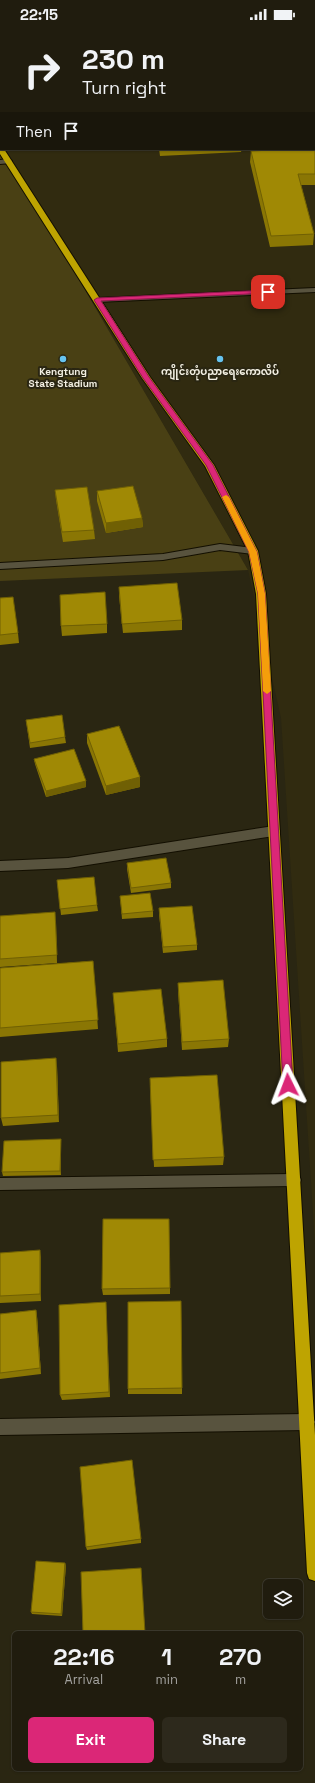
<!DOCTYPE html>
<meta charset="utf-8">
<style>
body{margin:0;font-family:"Space Grotesk","Noto Sans Myanmar",sans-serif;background:#2d291c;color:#f1f3f6;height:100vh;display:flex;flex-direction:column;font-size:15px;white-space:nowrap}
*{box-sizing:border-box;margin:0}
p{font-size:13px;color:#a2a19e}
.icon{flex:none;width:22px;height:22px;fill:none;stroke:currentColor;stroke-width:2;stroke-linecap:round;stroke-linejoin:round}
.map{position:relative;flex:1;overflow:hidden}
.side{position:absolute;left:12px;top:1603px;width:291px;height:140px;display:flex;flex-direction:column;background:#201c0e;border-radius:6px;box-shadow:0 1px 3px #0004,0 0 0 1px #3d3a2e}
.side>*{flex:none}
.hud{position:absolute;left:0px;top:0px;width:315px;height:122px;box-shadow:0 1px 3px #0004,0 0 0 1px #3d3a2e;background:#201c0e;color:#f1f3f6;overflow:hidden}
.fabs{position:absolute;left:263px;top:1551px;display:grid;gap:8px}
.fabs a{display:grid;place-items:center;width:40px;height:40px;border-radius:6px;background:#201c0e;box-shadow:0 1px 3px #0004,0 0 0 1px #3d3a2e;font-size:20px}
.pin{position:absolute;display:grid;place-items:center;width:34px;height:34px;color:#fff;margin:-17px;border-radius:8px;box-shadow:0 2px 6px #0006}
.me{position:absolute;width:44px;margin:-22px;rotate:357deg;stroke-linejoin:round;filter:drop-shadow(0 0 3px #0008)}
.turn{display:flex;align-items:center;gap:14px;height:84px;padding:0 16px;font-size:18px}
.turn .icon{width:52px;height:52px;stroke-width:2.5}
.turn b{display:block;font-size:28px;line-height:34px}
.then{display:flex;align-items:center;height:38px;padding:0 16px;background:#0003;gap:8px;font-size:15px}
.eta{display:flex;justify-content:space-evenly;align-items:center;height:68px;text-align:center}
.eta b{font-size:24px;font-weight:700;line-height:28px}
.action{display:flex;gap:8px;margin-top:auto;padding:8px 16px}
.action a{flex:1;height:46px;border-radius:6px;background:#db2777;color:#fff;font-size:16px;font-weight:700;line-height:46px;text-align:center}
.action a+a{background:#2d291c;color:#f1f3f6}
.status{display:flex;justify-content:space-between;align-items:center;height:28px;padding:0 20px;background:#201c0e;direction:ltr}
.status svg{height:11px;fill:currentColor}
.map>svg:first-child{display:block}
.built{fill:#312b10}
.green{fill:#494014}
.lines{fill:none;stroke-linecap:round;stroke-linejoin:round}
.minor-casing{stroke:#130f00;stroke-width:2}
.highway-casing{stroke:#130f00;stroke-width:2}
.minor{fill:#58533e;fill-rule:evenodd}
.highway{fill:#bea401;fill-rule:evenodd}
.wall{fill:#8a7604}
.shaded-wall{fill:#706004}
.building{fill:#a08905;stroke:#706004}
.route{fill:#db2777;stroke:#8e194d}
.slow{fill:#f59e0b}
.poi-dot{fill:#66c4ef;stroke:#2a2612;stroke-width:1.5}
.labels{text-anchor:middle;stroke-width:4;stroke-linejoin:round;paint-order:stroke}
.far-poi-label{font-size:10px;font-weight:bold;fill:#f2efe2;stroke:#2a2612}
</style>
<div class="status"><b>22:15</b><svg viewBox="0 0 49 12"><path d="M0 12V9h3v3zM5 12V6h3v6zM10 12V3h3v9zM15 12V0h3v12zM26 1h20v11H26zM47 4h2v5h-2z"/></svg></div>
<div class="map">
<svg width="315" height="1755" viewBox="0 0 315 1755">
<rect width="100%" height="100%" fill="#2a2612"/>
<!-- built -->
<path class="built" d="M314 57H315V1216L281 690 248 542 3 121H314Z"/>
<!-- green -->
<path class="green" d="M0 116 1 121H3L248 542 0 553Z"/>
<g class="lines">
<defs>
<path id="minor" d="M181 0H187V1H181Z
M0 42H1V46H0Z
M314 64H315V68H314Z
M8 131 12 133 11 135 0 136V132Z
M315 260V264L97 274 93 272 97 270Z
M220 516 253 520 258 523 253 526 220 522 163 532 0 541V535L163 526Z
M274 798 278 800 280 803 278 806 274 808 68 840 0 843V833L68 830Z
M294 1146 299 1147 301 1152 299 1157 294 1158 0 1162V1150Z
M307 1386 312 1389 315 1394 312 1399 307 1402 0 1407V1391Z"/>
<path id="highway" d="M0 118 1 121H4L150 349 214 437 258 523 266 566 315 1407V1553L309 1551 307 1545 256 566 248 523 205 438 142 350 0 126Z"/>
</defs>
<!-- minor casing -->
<use href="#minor" class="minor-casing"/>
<!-- highway casing -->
<use href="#highway" class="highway-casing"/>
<!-- minor -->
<use href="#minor" class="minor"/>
<!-- highway -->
<use href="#highway" class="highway"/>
</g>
<!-- wall -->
<path class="wall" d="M50 0H78L77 1H50Z
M268 0H309V1H269V0Z
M315 120V157H301L314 206 313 217 270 219 250 134 251 123Z
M159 121H242L241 124 160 128Z
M55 462 94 502 95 511 63 514 56 472Z
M97 463 142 490 143 499 106 505 97 473Z
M119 559 182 592V602L123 605 119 568Z
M0 570 18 605 19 615 0 617Z
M107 596V605L62 608 61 598Z
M26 692 65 709 66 715 30 720Z
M87 706 140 749V759L106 767 87 715Z
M34 731 86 753V759L46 769 35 736Z
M127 835 171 855V860L131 865 127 841Z
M57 852 97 877 98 883 61 887Z
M120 868 153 883V889L122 891Z
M159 880 197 917V922L163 925 159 886Z
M0 888 56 893 57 935 0 939Z
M93 933 98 1001 0 1009V940Z
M178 955 229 1011 228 1019 182 1022 178 963Z
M113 965 167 1011V1019L118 1024Z
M57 1038 59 1094 3 1098 1 1090Z
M150 1057 224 1129 223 1137 154 1139Z
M61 1116V1147L3 1148 2 1144Z
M0 1225 41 1229V1273L0 1275Z
M170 1260V1266L103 1267 102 1261Z
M106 1280 110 1369 62 1372 60 1367Z
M36 1282 37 1288 41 1346 0 1351V1286Z
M182 1360V1366H128V1361Z
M141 1511V1515L87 1522 86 1519Z
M66 1537 62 1588 32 1586 31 1584Z"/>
<!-- shaded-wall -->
<path class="shaded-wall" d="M142 490 143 499 106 505V495Z
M140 749V759L106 767V758Z
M86 753V759L46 769V763Z
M56 1030 57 1038 59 1094 58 1087Z
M61 1111V1147L60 1143Z
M40 1222 41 1229V1273L40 1266Z
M36 1282 37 1288 41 1346 40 1340Z
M65 1535 66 1537 62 1588 61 1586Z"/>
<!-- building -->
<path class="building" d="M270 0H280L287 1H269Z
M314 120H315V146H298L314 206 271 208 251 123Z
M133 458 142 490 106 495 97 463Z
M87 459 94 502 62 504 55 462Z
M177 555 182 592 122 596 119 559Z
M105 564 107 596 61 598 60 567Z
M13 569 18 605 0 607V570Z
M62 687 65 709 30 715 26 692Z
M119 698 140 749 106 758 87 706Z
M74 721 86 753 46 763 34 731Z
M166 830 171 855 131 860 127 835Z
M94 849 97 877 60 881 57 852Z
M150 865 153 883 122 886 120 868Z
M192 878 197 917 163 919 159 880Z
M55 884 57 927 0 931V888Z
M93 933 98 992 0 1000V940Z
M223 952 229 1011 182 1014 178 955Z
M161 961 167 1011 118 1016 113 965Z
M56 1030 58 1087 1 1090V1034Z
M217 1047 224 1129 153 1132 150 1050Z
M61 1111 60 1143 2 1144 4 1113Z
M103 1191H169L170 1260 102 1261Z
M40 1222V1266L0 1268V1225Z
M181 1273 182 1360 128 1361V1274Z
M106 1274 109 1364 60 1367 59 1277Z
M36 1282 40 1340 0 1345V1286Z
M132 1432 141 1511 86 1519 80 1439Z
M36 1533 65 1535 61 1586 31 1584Z
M141 1540 145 1605H83L81 1544Z"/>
<!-- route -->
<path class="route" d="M268 262 271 264 270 265 101 273 149 349 213 437 257 524 265 566 293 1057 292 1060 288 1061 285 1060 283 1057 258 566 249 524 206 437 143 350 94 272 97 270Z"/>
<!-- slow -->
<path class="slow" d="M226 467 229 469 257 524 265 566 271 663 267 666 263 663 258 566 249 524 222 469Z"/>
<!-- markers -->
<g class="poi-dot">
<circle cx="63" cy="331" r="4"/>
<circle cx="220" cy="331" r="4"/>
</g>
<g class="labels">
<!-- far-poi labels -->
<g class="far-poi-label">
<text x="63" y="347">Kengtung<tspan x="63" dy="12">State Stadium</tspan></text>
<text x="220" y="347">ကျိုင်းတုံပညာရေးကောလိပ်</text>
</g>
</g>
</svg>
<div class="fabs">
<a><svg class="icon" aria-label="layers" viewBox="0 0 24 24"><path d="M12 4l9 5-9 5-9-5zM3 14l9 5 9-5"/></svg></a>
</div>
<div class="pin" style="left:268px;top:264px;background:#d93025"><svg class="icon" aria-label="arrive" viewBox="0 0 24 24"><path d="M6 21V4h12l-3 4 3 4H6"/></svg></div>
<svg class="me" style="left:288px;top:1057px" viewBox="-20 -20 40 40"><path d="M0-17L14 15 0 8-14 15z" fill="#db2777" stroke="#fff" stroke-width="4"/></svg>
<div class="hud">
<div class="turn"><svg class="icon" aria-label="right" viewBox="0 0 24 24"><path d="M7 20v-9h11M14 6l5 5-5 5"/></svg><div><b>230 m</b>Turn right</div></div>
<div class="then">Then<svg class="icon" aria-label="arrive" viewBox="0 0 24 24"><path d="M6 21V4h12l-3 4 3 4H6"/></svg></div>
</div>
<section class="side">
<div class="eta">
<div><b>22:16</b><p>Arrival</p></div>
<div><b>1</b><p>min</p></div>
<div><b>270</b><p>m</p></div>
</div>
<div class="action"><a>Exit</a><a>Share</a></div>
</section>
</div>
